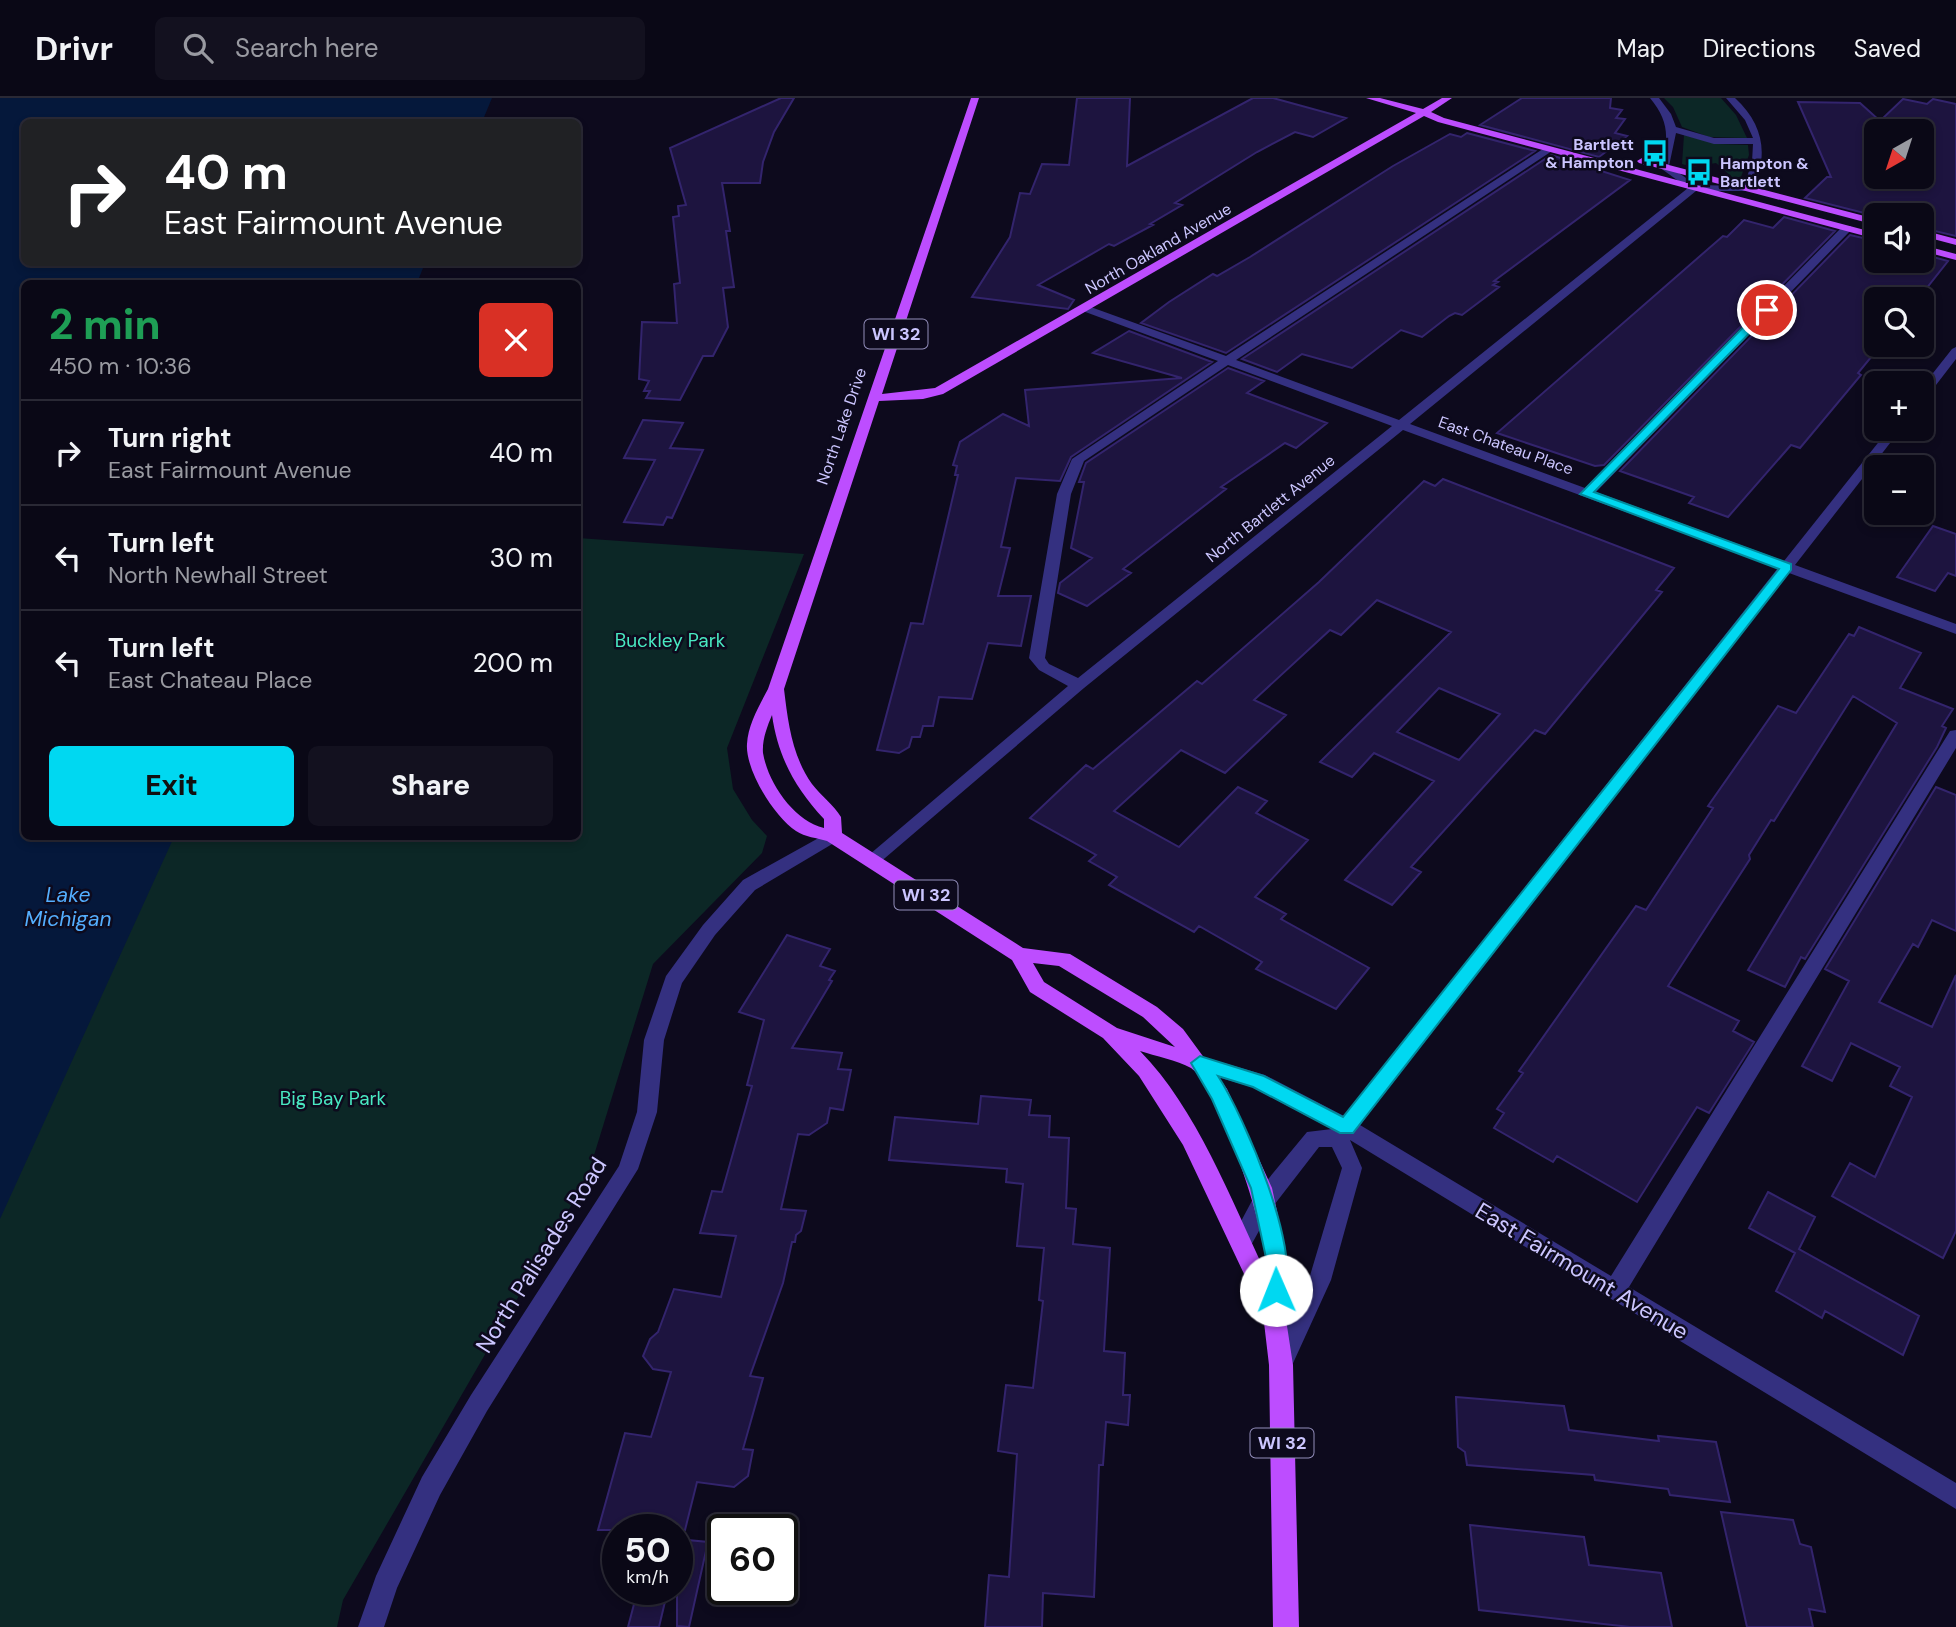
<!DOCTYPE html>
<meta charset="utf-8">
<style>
body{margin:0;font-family:"DM Sans",sans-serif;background:#13111f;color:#f1f3f6;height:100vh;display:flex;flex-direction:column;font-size:26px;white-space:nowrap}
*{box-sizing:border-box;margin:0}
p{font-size:23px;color:#999aa1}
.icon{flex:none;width:38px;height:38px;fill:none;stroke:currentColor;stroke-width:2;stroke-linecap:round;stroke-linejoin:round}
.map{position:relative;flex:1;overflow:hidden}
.drawer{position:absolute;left:21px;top:182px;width:560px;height:560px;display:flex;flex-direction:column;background:#0a0816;border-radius:10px;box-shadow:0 4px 10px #0003,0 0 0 2px #2a2935}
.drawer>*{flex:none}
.banner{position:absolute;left:21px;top:21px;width:560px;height:147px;border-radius:10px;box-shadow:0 4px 10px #0003,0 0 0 2px #2a2935;background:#202124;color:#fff;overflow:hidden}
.needle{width:46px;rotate:219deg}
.tools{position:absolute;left:1864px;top:21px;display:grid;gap:14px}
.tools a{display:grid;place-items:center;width:70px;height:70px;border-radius:10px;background:#0a0816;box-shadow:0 4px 10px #0003,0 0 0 2px #2a2935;font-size:35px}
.speed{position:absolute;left:602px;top:1416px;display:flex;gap:14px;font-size:35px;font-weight:700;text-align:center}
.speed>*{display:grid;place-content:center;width:91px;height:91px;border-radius:50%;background:#0a0816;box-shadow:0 4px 10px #0003,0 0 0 2px #2a2935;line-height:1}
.speed small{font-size:18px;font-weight:400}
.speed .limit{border:4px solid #111;border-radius:10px;background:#fff;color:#111}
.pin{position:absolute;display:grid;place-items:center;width:60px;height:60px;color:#fff;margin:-30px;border:4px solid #fff;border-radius:50%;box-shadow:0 2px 7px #0007}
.me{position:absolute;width:77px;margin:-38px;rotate:359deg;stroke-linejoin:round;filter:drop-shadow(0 0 5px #0008)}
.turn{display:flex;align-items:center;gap:24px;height:147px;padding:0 28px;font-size:32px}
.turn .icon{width:91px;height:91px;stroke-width:2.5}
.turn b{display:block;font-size:49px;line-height:60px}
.round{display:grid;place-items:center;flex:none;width:74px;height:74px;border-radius:10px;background:#13111f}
.head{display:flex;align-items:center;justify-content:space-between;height:119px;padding:0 28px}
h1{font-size:42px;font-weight:800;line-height:52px;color:#1e9e55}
.button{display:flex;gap:14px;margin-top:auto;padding:14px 28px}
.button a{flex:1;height:80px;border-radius:10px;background:#00d8f1;color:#111;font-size:28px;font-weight:800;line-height:80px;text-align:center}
.button a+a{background:#13111f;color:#f1f3f6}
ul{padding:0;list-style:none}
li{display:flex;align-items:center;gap:21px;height:105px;padding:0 28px;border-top:2px solid #2a2935}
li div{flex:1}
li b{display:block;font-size:26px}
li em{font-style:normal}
header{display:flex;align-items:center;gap:42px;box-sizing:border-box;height:98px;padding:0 35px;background:#0a0816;border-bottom:2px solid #2a2935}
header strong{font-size:33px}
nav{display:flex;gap:38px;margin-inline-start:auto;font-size:24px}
.search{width:490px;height:63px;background:#13111f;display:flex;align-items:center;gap:18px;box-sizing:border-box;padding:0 24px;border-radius:10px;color:#999aa1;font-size:26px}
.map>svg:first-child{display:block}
.green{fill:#0c2726}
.water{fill:#05183b}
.building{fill:#1d143f;stroke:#33246d;stroke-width:2;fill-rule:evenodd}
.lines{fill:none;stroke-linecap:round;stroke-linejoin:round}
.minor{fill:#343080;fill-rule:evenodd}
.major{fill:#bd4dff;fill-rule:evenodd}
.route{fill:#00d8f1;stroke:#008c9d;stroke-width:2}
.labels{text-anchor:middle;stroke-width:5;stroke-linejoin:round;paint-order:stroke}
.far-poi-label{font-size:16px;font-weight:bold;fill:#ccc6ff;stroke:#0d0a1d;text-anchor:end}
.far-street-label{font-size:16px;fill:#ccc6ff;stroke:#0d0a1d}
.shield{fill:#0d0a1d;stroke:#938ebb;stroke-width:2}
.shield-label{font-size:18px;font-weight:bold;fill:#ccc6ff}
.park-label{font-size:19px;fill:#49e8c1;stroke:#0d0a1d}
.water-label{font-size:21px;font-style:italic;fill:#54afff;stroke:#0d0a1d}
.near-street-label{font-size:23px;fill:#ccc6ff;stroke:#0d0a1d}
</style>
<header>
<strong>Drivr</strong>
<div class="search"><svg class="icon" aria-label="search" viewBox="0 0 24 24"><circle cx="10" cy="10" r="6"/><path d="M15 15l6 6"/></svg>Search here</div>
<nav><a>Map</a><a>Directions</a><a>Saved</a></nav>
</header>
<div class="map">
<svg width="1956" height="1529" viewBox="0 0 1956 1529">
<rect width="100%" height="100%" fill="#0d0a1d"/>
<!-- green -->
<path class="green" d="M1664 0H1721L1736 17 1747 40 1709 39 1682 29 1673 9Z
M1684 37 1719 46 1748 47 1749 57 1741 79H1732L1716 65 1692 69 1682 66Z
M578 440 804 456 727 650 733 691 752 722 767 738 762 755 653 866 587 1080 343 1502 337 1529H0V1105L164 739 578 738Z"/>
<!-- water -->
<path class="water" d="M0 0H492L482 24H24V164L425 165 417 185 24 186V738L174 739 0 1121Z"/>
<!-- building -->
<path class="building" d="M781 0H794L774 34 763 64 760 85H722L730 133H726L734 189 723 190 728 229 713 258H703L680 302 646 300 650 293H644L649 283 639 281 642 224 677 225 674 186 680 185 673 119 679 118 678 108 686 107 670 50Z
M1077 0H1130L1127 68 1253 0H1273L1346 20 1313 39 1295 34 1257 54 1175 105 1182 107 1150 126 1153 127 1114 148 1109 146 1038 187 1074 202 1068 211 972 199 1010 139 1020 95 1030 96 1042 66 1069 67Z
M1522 0H1611L1610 10 1622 12 1616 20 1625 21 1615 35 1627 38 1599 59 1480 27Z
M1903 1 1927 6 1933 1 1956 6V138L1922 130V117L1876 118 1805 100 1827 79H1831L1798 4 1860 5 1880 23ZM1876 33H1922V79H1876Z
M1467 35 1535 53 1226 255 1141 225 1169 204 1213 176 1217 178 1250 159 1393 68 1450 36 1461 39Z
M1551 57 1630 82 1494 183 1498 184 1493 187 1499 189 1462 217 1455 215 1449 218 1422 239 1401 232 1352 270 1302 256 1277 274 1242 261Z
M1784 119 1835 133 1604 367 1595 368 1497 335 1723 138 1727 139 1744 122 1773 130Z
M1850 137 1876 143V163H1922V156L1948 163 1918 201H1876V247H1881L1858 275 1861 277 1800 350 1791 347 1728 419 1689 405 1694 399 1620 373Z
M1129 233 1212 264 1071 359 1060 383 1016 380 1001 449 1010 450 998 498H1031L1021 548 988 545 972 601 939 599 933 628H923L920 639H912L909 649 899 655 877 652 911 525 923 526 958 377H955L957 368 953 367 960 344 1003 316 1029 328 1025 292 1182 280 1093 255Z
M1228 270 1264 283 1247 295 1327 325 1296 350 1285 345 1221 389 1226 391 1123 471 1131 475 1087 508 1058 495 1060 485 1092 460 1071 450 1084 384H1079L1086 365Z
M643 322 683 325 670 350 703 352 672 420 667 419 663 427 624 424 655 362 624 360Z
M1443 381 1674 470 1656 492 1662 494 1545 636 1535 632 1411 769 1421 774 1392 807 1345 782 1434 683 1374 655 1352 679 1320 664 1451 534 1377 502 1341 537 1330 532 1254 602 1286 617 1225 675 1181 652 1114 713 1179 749 1238 689 1267 703 1256 715 1308 742 1255 799 1286 816 1281 821 1369 870 1336 911 1256 871 1262 864 1199 828 1194 834 1109 787 1117 779 1089 763 1096 757 1030 720 1086 667 1093 671 1197 583 1202 586 1319 484 1424 383 1435 388ZM1439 590 1500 616 1459 662 1397 634Z
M1933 428 1956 436V478L1948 475 1935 493 1897 479Z
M1859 529 1921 555 1900 590 1953 611 1942 628 1946 630 1937 649 1805 861 1801 859 1785 889 1748 872 1897 625 1853 598 1774 723 1771 722 1749 757 1750 761 1668 888 1739 923 1733 933 1754 944 1709 1015 1697 1009 1637 1104 1557 1058 1553 1064 1494 1030 1504 1015 1497 1011 1523 975 1519 973 1636 808 1646 812 1713 710 1708 708 1778 608 1796 615 1849 536 1854 538Z
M1936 689 1956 697V833L1932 822 1918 849 1913 846 1879 904 1932 929 1956 877V1133L1943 1160 1832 1098 1850 1065 1875 1079 1912 999 1890 988 1900 969 1851 945 1832 983 1802 968 1849 883 1825 871Z
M787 837 830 851 820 868 835 873 829 882 832 883 792 950 842 955 838 971 851 972 843 1012 830 1010 827 1025 809 1037 798 1036 781 1111 806 1113 801 1133 796 1137 795 1144H792L783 1185 750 1278 763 1280 743 1351 753 1352 748 1378 734 1389 697 1384 685 1432H598L625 1335 651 1339 671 1274 653 1271 643 1258 650 1241 658 1234 674 1191 721 1199 736 1138 700 1135 712 1093 722 1094 752 988 747 987 764 922 739 914Z
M981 998 1031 1002 1029 1017 1050 1018 1049 1039 1069 1040 1066 1110 1076 1111 1073 1146 1110 1150 1104 1253 1125 1255 1123 1297H1130L1128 1327 1106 1324 1103 1367H1099L1094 1499 1043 1495 1042 1529H985L989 1477 1009 1479 1017 1356 998 1353 1006 1287 1033 1290 1043 1203 1039 1202 1044 1150 1017 1148 1023 1086 1006 1084 1007 1071 889 1062 895 1019 978 1026Z
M1768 1094 1815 1119 1799 1151 1919 1218 1903 1257 1825 1213 1822 1220 1776 1193 1795 1155 1749 1130Z
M1456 1299 1564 1308 1569 1332 1659 1343 1658 1338 1716 1344 1730 1404 1670 1397 1668 1391 1595 1382 1594 1377 1467 1367 1465 1354 1458 1349Z
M1721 1414 1793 1422 1800 1446 1811 1449 1825 1514 1809 1511 1813 1529H1747Z
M1470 1427 1584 1439 1589 1467 1661 1475 1672 1529H1630L1479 1512Z
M677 1441 708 1444 689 1529 677 1528Z
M638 1491H668L659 1529H628Z"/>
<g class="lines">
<!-- minor -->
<path class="minor" d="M1650 0H1659L1671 16 1676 29 1714 40H1753L1745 22 1726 0H1735C1764 27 1769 57 1752 93H1696L1410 326 1585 390 1843 128H1851V132L1596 394 1784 463 1889 331H1901L1795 467 1956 526V536L1789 475 1360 1027 1611 1178 1950 633 1956 632V650L1629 1189 1956 1385V1411L1350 1042 1362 1070 1331 1182 1289 1274 1281 1277 1273 1274 1269 1266 1309 1181 1342 1070 1332 1049H1319L1271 1111 1249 1151 1241 1154 1233 1151 1230 1144 1255 1097 1307 1034 1332 1031 1252 989 1193 972 1190 966 1193 960 1200 958 1265 977 1344 1018 1778 470 1403 332 1084 590 878 766 872 768 863 762 1068 588 1039 572 1029 560 1057 396 1072 361 1218 263 1080 212V208H1088L1226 258 1546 49H1552V53L1236 262 1399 322 1688 90 1659 69C1670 41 1669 23 1650 0ZM1676 35 1714 46H1753L1752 64 1744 88 1696 87 1669 68ZM1228 267 1392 328 1078 580 1049 566 1045 560 1071 396 1084 363Z
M1956 249V261L1926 300 1922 301V289L1952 251Z
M833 732 842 738 839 742 755 792 715 837 682 885 664 942 657 1014 638 1071 487 1313 440 1397 397 1490 384 1529H358L376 1478 422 1379 471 1297 619 1068 637 1014 644 942 666 878 703 827 743 782Z"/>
<!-- major -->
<path class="major" d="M971 0H979L882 296 935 290 1416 15 1366 0H1380L1423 11 1442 0H1452L1431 14 1444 20 1876 135V141L1438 24 1424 18 943 296 923 301 879 303 784 591C788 624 792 658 812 686 821 698 834 707 841 719L842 735 1023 850 1070 856 1157 909 1183 931 1227 991 1272 1090 1289 1169 1285 1215 1293 1267 1299 1529H1273L1269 1267 1263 1216 1183 1047 1139 978 1103 940 1030 894 1012 862 827 743C817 740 805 739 796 733 775 720 745 672 747 646 748 627 759 608 768 591ZM772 617C778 659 795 690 824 721V730C794 723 768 685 763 655 762 642 767 629 772 617ZM1033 865 1059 868 1143 919 1175 949 1117 930 1044 884ZM1140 953C1155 958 1177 962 1191 970 1219 988 1270 1141 1266 1175 1231 1102 1197 1011 1140 953Z
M1642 60 1876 121V127L1639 65 1637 63Z
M1922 132 1956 141V147L1922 138Z
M1922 147 1956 156V162L1922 153Z"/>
</g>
<!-- route -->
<path class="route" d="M1763 209 1772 212 1594 394 1791 466V472L1353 1035H1340L1253 989 1218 978C1244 1018 1303 1154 1283 1199L1276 1201 1269 1199 1266 1192 1268 1169 1251 1090 1212 1001 1191 965 1200 958 1264 978 1343 1019 1779 471 1580 396Z"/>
<!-- icons -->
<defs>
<symbol id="bus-bare" viewBox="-9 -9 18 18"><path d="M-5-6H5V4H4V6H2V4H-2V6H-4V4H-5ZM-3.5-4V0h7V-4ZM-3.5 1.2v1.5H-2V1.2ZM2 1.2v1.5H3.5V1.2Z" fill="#00d8f1" stroke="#0d0a1d" stroke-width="2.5" paint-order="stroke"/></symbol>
</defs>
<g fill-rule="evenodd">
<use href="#bus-bare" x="1636" y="36" width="38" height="38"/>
<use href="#bus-bare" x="1680" y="55" width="38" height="38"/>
</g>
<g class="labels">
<!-- far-poi labels -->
<g class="far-poi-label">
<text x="1634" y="52">Bartlett<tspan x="1634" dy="18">&amp; Hampton</tspan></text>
<text x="1720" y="71" text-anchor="start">Hampton &amp;<tspan x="1720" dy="18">Bartlett</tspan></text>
</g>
<!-- far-street labels -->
<g class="far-street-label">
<text transform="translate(1158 150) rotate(-30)" y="6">North Oakland Avenue</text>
<text transform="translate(841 328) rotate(-71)" y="6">North Lake Drive</text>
<text transform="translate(1506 347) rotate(20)" y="6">East Chateau Place</text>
<text transform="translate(1270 410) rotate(-39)" y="6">North Bartlett Avenue</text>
</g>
<!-- shield labels -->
<g class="shield">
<rect x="864.5" y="221.5" width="63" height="29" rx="5"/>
<rect x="894.5" y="782.5" width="63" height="29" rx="5"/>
<rect x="1250.5" y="1330.5" width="63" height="29" rx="5"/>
</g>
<g class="shield-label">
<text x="896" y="242">WI 32</text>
<text x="926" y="803">WI 32</text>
<text x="1282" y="1351">WI 32</text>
</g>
<!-- park labels -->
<g class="park-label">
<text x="670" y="549">Buckley Park</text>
<text x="333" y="1007">Big Bay Park</text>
</g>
<!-- water labels -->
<g class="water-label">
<text x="68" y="804">Lake<tspan x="68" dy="24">Michigan</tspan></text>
</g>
<!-- near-street labels -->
<g class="near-street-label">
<text transform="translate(541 1157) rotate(-58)" y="8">North Palisades Road</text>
<text transform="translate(1582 1173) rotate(31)" y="8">East Fairmount Avenue</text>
</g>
</g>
</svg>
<div class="tools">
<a><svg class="needle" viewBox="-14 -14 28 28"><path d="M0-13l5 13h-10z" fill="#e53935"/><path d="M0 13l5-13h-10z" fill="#999aa1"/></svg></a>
<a><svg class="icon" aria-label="sound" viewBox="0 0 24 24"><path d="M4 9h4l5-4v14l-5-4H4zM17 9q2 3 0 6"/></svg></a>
<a><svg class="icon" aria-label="search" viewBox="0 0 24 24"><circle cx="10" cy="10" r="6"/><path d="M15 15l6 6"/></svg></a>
<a>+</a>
<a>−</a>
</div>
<div class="speed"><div>50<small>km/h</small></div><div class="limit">60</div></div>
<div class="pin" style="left:1767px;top:212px;background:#d93025"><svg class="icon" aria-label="arrive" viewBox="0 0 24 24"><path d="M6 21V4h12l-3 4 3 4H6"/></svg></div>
<svg class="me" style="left:1276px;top:1192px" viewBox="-20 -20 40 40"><circle r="19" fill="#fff"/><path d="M0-13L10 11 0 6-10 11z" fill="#00d8f1"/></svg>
<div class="banner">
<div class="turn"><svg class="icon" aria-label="right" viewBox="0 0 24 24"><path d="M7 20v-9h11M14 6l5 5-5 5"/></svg><div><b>40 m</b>East Fairmount Avenue</div></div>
</div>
<section class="drawer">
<div class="head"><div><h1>2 min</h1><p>450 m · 10:36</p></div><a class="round" style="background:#d93025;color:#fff"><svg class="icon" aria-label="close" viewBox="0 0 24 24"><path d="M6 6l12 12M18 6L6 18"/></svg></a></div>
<ul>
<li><svg class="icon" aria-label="right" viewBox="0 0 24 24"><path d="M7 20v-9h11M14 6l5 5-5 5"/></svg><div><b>Turn right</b><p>East Fairmount Avenue</p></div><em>40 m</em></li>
<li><svg class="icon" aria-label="left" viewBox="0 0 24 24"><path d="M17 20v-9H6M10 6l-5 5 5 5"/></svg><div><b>Turn left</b><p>North Newhall Street</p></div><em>30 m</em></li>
<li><svg class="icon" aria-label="left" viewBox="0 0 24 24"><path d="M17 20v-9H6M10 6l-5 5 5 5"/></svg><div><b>Turn left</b><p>East Chateau Place</p></div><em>200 m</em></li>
</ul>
<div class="button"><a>Exit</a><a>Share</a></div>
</section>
</div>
